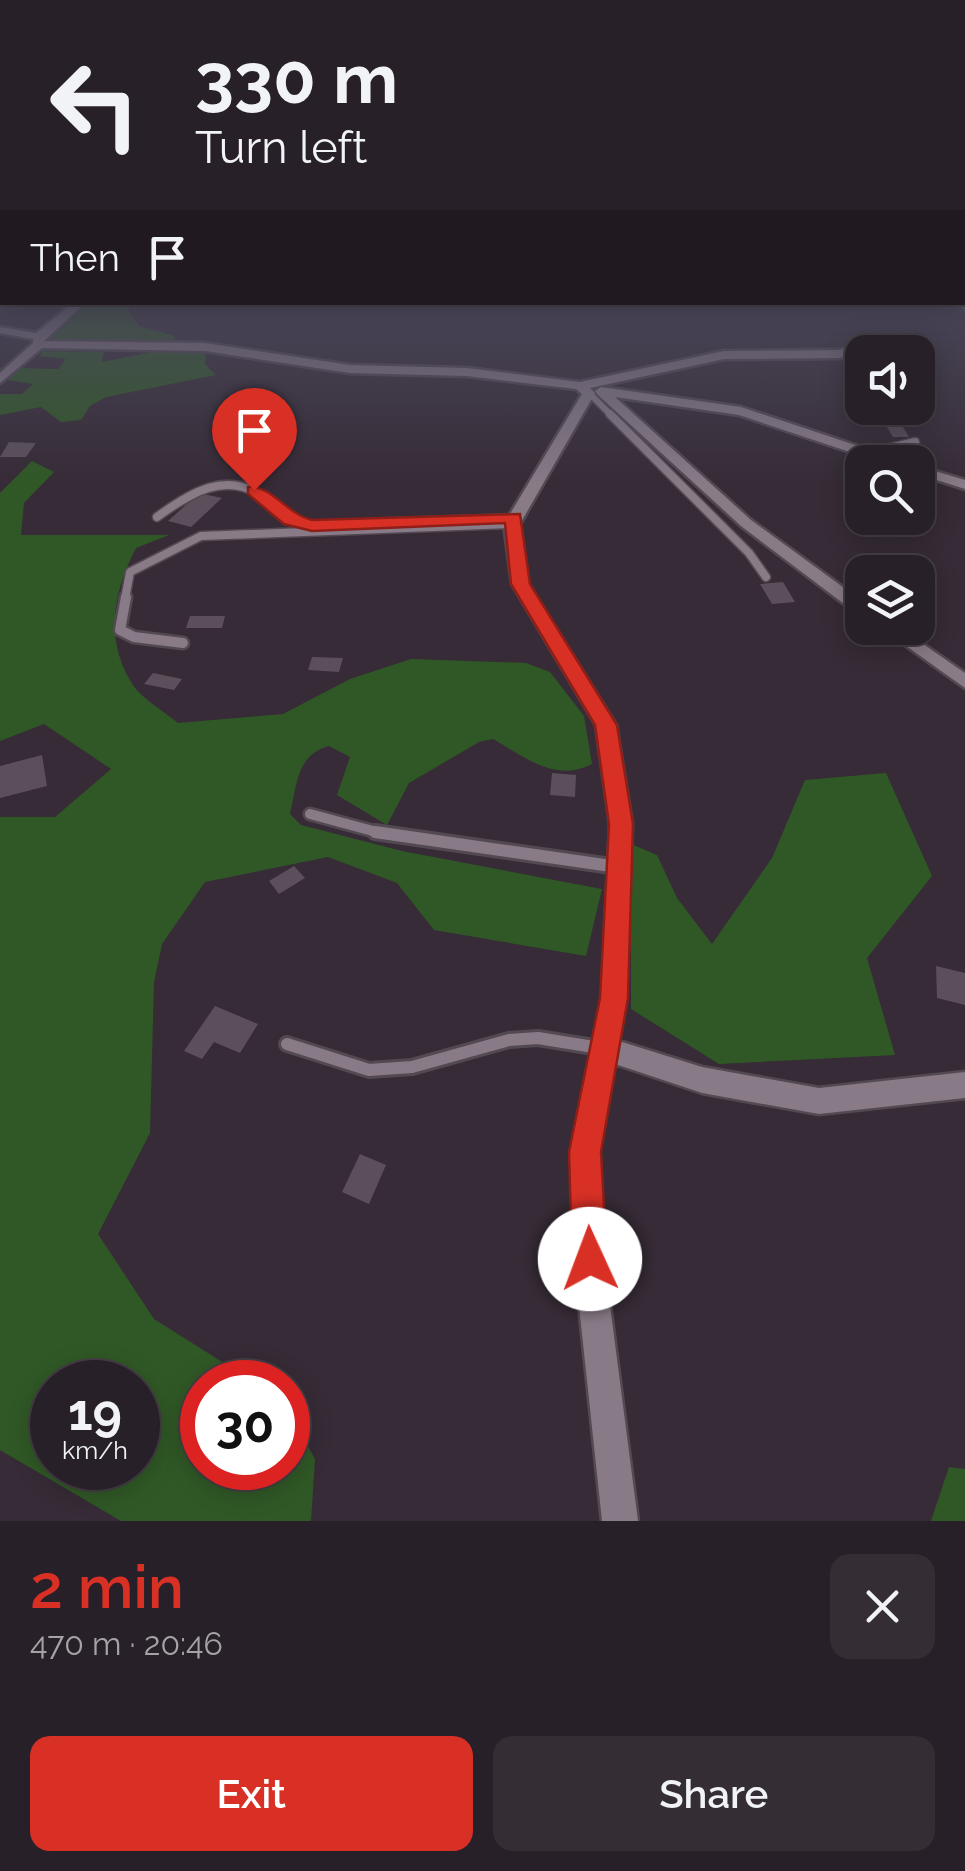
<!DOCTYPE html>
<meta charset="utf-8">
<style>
body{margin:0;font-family:Raleway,sans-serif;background:#342d34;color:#f1f3f6;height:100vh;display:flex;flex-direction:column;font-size:38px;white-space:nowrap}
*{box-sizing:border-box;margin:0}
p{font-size:32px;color:#a5a3a8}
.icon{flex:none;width:55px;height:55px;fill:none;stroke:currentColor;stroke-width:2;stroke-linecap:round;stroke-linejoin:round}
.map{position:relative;height:1521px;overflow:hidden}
.sheet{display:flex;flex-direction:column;background:#282028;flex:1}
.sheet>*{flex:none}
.banner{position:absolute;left:0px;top:0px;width:965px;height:305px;box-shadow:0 5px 25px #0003,0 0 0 2px #443e45;background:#282028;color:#f1f3f6;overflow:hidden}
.controls{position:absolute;left:845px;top:335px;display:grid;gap:20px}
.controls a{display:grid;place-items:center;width:90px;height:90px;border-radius:20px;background:#282028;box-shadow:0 5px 25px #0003,0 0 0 2px #443e45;font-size:50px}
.speed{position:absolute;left:30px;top:1360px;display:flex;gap:20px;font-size:50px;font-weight:700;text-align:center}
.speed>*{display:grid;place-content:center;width:130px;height:130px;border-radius:50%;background:#282028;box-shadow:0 5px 25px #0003,0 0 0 2px #443e45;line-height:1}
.speed small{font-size:25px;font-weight:400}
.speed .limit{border:15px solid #d22;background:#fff;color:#111}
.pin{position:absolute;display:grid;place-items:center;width:85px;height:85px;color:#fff;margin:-102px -42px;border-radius:50% 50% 50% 0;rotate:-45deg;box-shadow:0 0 10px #0007}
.pin .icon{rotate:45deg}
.me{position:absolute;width:110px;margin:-55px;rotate:358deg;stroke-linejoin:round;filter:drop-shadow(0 0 8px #0008)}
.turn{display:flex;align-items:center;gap:35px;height:210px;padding:0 30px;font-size:45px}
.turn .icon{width:130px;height:130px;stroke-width:2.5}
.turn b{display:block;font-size:70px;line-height:85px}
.then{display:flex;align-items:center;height:95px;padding:0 30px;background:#0003;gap:20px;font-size:38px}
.round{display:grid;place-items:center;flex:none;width:105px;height:105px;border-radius:20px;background:#342d34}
.head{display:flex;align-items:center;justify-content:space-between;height:170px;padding:0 30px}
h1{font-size:60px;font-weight:600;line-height:75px;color:#d93025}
.button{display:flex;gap:20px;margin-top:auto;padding:20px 30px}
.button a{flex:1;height:115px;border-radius:20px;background:#d93025;color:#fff;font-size:40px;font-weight:600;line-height:115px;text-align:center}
.button a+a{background:#342d34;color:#f1f3f6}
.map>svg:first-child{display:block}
.green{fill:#305826;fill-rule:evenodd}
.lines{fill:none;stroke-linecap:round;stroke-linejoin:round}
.stream{stroke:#2f7e89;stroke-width:2.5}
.building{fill:#5c4f5b}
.lane-far3-casing{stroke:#534952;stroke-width:9}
.lane-far2-casing{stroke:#534952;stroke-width:11}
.lane-far1-casing{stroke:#534952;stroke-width:15}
.lane-casing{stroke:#534952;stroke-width:18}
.street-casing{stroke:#534952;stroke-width:5}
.lane-far3{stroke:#887a87;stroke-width:6}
.lane-far2{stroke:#887a87;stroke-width:8}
.lane-far1{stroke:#887a87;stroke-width:10}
.lane{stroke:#887a87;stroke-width:12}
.street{fill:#887a87;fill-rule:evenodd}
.route{fill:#d93025;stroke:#8d1f18;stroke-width:2.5}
</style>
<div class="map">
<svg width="965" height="1521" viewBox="0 0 965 1521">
<rect width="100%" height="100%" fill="#362b36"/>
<!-- green -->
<path class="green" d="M81 302 134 303 128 309 139 326 175 336 172 343 63 346 50 338 51 330Z
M162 350 206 352 205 364 216 375 106 397 90 406 81 420 61 422 41 407 0 415V394H22L33 384 8 380 19 368 58 369 66 359 40 356 42 351 104 352 102 362Z
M32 461 54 472 24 503 21 535H169L136 548C114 590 104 638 131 682 140 698 164 711 178 723L283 714 350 679 411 659 526 663 550 672 584 716 592 764C556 783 524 757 493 739L479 742 409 783 387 825 337 795 350 757 329 746C296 755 297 785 290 814L301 825 402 851 602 889 586 956 434 930 397 883 328 857 205 882 162 944 154 982 150 1133 98 1234 154 1319 254 1382H202V1468H288V1410L315 1459 311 1521H121L0 1450V817H55L111 769 44 724 0 741V493ZM138 1382V1468H52V1382Z
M886 773 932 876 867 958 895 1055 719 1064 631 1009V844L657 855 677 898 712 944 772 858 805 780Z
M949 1467 965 1469V1521H931Z"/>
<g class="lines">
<!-- stream -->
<path class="stream" d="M958 302 965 310"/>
</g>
<!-- building -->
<path class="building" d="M882 419H898L909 437H893Z
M9 442 36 443 26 457H0Z
M199 493 222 498 191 527 168 521Z
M783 582 795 602 772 604 760 584Z
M190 616H225L222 628H186Z
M312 657 343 658 339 672 308 670Z
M153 673 182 679 174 690 144 684Z
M42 755 47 786 0 798V766Z
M552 773 576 775 575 797 550 795Z
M294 866 305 878 279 894 269 881Z
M936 966 965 973V1005L937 998Z
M215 1006 258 1024 240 1053 214 1042 202 1059 184 1051Z
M360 1154 386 1165 369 1204 342 1192Z"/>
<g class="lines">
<defs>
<path id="lane-far3" d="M589 393 612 416"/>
<path id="lane-far2" d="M610 414 749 553 766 577
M865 454 915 442
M157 517C190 493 226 470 264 497 280 508 292 520 311 525L514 518
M125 599 130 572 201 536 512 524"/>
<path id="lane-far1" d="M126 597 120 630 134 637 183 643
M310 814 384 834"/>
<path id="lane" d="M375 832 618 867
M287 1044 369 1070 412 1067 509 1040 538 1038 606 1049"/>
<path id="street" d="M74 302H86L44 341 205 343 350 365 467 368 580 382 724 351 839 350 888 337 912 342 935 361 925 364 918 358V352L888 344 840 358 724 359 590 388 595 393 520 524 528 584 616 725 632 824 626 997 619 1041 702 1067 819 1088 965 1072V1098L819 1114 702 1093 615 1064 599 1152 604 1259 638 1521H602L574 1259 571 1152 602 997 610 824 596 725 512 584 504 524 582 394 576 389 467 376 350 373 205 351 42 348 0 383V373L33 343V339L0 333V327L36 333Z
M601 387 741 407 897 459 899 462H880L739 415 615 397 751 520 862 601V614L856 613 741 526 597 394 595 391Z
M918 466 965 480V489L918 474Z
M881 628H900L965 673V688Z"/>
</defs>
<!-- lane-far3 casing -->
<use href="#lane-far3" class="lane-far3-casing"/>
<!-- lane-far2 casing -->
<use href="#lane-far2" class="lane-far2-casing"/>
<!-- lane-far1 casing -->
<use href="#lane-far1" class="lane-far1-casing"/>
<!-- lane casing -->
<use href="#lane" class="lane-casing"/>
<!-- street casing -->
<use href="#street" class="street-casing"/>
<!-- lane-far3 -->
<use href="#lane-far3" class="lane-far3"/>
<!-- lane-far2 -->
<use href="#lane-far2" class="lane-far2"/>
<!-- lane-far1 -->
<use href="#lane-far1" class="lane-far1"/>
<!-- lane -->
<use href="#lane" class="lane"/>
<!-- street -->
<use href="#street" class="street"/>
</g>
<!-- sky -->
<linearGradient id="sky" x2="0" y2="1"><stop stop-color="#1e181e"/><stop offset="0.56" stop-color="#4c4a5d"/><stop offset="1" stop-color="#4c4a5d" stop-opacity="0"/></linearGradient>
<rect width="965" height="485" fill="url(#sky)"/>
<!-- route -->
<path class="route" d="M248 487C270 484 288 515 312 520L520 514 530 584 617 725 633 824 628 998 601 1152 607 1259 602 1271 590 1276 577 1271 572 1259 569 1152 600 998 609 824 595 725 511 584 505 523 312 531 284 524 248 494Z"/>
</svg>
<div class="controls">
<a><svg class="icon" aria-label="sound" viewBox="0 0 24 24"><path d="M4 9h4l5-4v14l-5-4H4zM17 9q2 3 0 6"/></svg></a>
<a><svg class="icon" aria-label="search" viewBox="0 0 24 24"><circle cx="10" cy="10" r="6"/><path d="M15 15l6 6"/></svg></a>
<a><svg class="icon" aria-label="layers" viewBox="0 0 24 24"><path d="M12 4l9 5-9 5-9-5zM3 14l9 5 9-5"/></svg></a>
</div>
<div class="speed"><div>19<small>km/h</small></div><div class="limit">30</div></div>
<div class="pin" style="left:254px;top:490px;background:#d93025"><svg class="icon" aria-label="arrive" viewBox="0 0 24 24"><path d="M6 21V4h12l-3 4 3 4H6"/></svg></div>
<svg class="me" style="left:590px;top:1259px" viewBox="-20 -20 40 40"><circle r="19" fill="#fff"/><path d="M0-13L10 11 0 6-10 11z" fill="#d93025"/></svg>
<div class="banner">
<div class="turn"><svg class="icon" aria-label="left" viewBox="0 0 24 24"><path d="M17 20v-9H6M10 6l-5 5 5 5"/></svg><div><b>330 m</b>Turn left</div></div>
<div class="then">Then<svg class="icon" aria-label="arrive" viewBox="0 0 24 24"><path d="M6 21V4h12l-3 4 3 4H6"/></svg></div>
</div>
</div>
<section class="sheet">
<div class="head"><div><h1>2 min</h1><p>470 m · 20:46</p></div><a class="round"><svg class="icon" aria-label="close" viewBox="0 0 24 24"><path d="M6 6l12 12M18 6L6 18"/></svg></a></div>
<div class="button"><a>Exit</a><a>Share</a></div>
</section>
